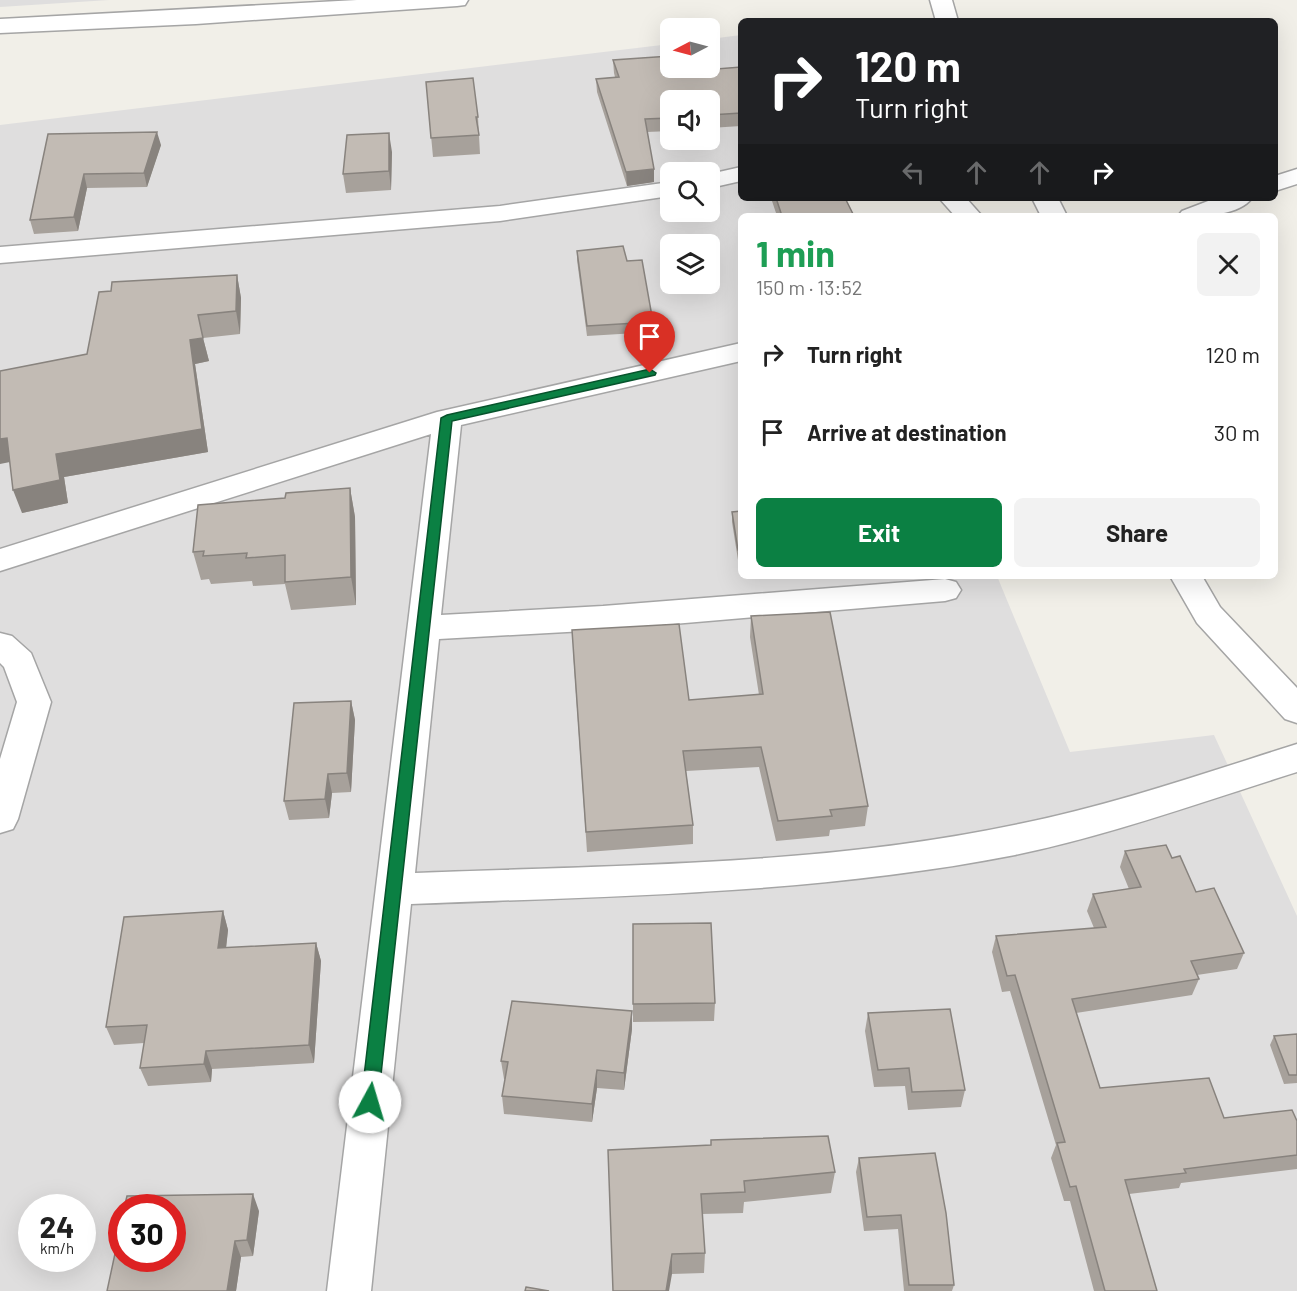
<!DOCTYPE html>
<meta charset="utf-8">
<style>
body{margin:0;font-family:Barlow,sans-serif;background:#f2f2f2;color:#222;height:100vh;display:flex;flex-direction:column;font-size:22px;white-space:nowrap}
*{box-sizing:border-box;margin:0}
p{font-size:20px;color:#767676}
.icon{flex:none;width:33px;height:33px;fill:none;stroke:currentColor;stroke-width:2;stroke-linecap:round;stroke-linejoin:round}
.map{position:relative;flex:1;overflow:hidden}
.panel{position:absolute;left:738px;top:213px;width:540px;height:366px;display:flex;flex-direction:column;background:#fff;border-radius:9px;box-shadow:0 6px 24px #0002}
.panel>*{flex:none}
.guide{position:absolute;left:738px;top:18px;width:540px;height:183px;border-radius:9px;box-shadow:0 6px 24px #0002;background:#202124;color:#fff;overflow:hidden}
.needle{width:39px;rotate:264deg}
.tools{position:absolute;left:660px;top:18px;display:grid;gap:12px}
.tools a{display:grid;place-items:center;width:60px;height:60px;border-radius:9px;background:#fff;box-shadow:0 6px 24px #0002;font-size:30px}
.speed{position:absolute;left:18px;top:1194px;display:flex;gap:12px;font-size:30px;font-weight:700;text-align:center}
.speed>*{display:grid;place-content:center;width:78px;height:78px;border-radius:50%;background:#fff;box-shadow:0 6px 24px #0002;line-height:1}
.speed small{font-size:15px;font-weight:400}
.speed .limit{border:9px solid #d22;background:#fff;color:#111}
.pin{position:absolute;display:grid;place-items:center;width:51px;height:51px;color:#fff;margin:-62px -26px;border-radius:50% 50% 50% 0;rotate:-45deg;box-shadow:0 0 6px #0007}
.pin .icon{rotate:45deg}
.me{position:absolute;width:66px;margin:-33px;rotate:6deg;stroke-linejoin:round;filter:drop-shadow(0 0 4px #0008)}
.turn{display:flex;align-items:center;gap:21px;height:126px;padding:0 18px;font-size:27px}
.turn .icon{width:78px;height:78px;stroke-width:2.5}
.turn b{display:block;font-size:42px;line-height:51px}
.lanes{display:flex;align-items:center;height:57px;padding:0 18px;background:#0003;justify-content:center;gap:30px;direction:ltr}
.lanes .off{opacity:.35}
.round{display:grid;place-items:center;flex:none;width:63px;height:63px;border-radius:9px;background:#f2f2f2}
.summary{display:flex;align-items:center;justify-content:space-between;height:102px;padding:0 18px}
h1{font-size:36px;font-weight:700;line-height:45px;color:#1e9e55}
.action{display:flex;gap:12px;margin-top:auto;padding:12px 18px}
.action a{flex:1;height:69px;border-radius:9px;background:#0b8043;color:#fff;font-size:24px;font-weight:700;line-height:69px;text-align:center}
.action a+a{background:#f2f2f2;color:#222}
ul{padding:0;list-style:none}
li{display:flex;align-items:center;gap:18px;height:78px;padding:0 18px}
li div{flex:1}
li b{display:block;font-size:22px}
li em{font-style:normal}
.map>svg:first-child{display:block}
.residential{fill:#dfdede;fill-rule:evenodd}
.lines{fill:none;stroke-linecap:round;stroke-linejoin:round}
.minor-casing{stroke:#a5a5a5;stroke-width:3}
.minor{fill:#fff;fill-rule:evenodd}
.wall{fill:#a7a19b}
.shaded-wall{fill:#88837e}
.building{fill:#c2bbb4;stroke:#88837e;stroke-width:1.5}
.route{fill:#0b8043;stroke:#07532c;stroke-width:1.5}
</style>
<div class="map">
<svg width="1297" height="1291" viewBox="0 0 1297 1291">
<rect width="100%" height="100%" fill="#f1efe8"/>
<!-- residential -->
<path class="residential" d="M0 0H109L0 7Z
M741 35V198H840L848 216H741V576H997L1070 752 1214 735 1297 916V1291H0V125L670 44V68H710V39ZM670 100H710V140H670ZM670 172H710V212H670ZM670 244H710V284H670ZM32 1208H82V1258H32ZM122 1208H172V1258H122Z"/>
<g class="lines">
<defs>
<path id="minor" d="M357 0H468L465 5 457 6 196 24 0 33V19Z
M930 0H952L958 21H936Z
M741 167V181L710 188V174Z
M1297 169V184L1275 191V176Z
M670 182V196L500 221 0 263V247L500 206Z
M939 198H966L982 216H955Z
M1032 198H1058L1067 216H1041Z
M1216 198H1252C1238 217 1199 216 1178 216L1182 211Z
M741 343V361L461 425 441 615 603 606 945 579 956 582 961 590 956 598 945 601 603 630 439 639 415 873C615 865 821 866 1019 824 1113 805 1205 773 1297 744V772C1204 801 1111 835 1015 855 816 894 613 896 411 904L371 1291H327L431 434 0 571V549L437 412Z
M1170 576H1202L1220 607 1297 688V723L1285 719 1197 623Z
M0 633 12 636 31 653 51 702 18 819 13 829 0 833V759L17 702 4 667 0 663Z"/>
</defs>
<!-- minor casing -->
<use href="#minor" class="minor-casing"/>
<!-- minor -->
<use href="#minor" class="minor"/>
</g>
<!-- wall -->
<path class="wall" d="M613 60 678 72 741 67V126L710 128V100H670V131L647 132 654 169V182L627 186 597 92 596 79 615 77 614 73Z
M426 82 478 117 480 154 433 157Z
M48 134 161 145 147 187 87 188 78 231 34 234 30 220Z
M392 152 391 190 346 193 343 174Z
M771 198H845L854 216H777Z
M577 251 627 261 653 322V332L587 336 577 260Z
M237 275 241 298 240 334 203 338 209 361 195 364 208 452 64 477 68 503 22 513 87 354 111 291Z
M350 488 355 517 356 605 291 610 285 584 253 586 252 581 211 584 209 579 201 580 193 552 285 498Z
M741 511V560H738L732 522V512Z
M751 616 868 806 865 826 830 830 829 836 776 841 759 767 686 771 693 825V844L587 852 573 651 689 700 759 695 750 637Z
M351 701 355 720 351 792 332 793 329 818 289 820 284 801Z
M1125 851 1172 858 1196 892 1244 953 1237 969 1197 975 1199 979 1192 995 1076 1013 1100 1088 1224 1118 1297 1121V1169L1181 1183 1179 1188 1129 1194 1157 1291H1094L1070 1201H1064L1051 1158 1056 1145 1010 991 1002 992 992 952 996 936 1094 928 1087 911 1093 894 1129 889 1120 867Z
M223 911 228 930 226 948 316 943 321 961 314 1063 212 1069 211 1082 148 1086 140 1068 144 1043 114 1045 106 1027Z
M633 924 715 1003 714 1021 633 1022Z
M868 1013 965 1090 961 1107 908 1110 905 1086 874 1087 865 1031Z
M632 1029 624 1090 597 1088 592 1122 504 1114 502 1096 505 1079H504L501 1061Z
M1297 1034V1083L1284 1084 1270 1045 1274 1036Z
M711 1140 835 1172 831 1193 744 1202 743 1213 702 1214 705 1253 704 1273 672 1274 613 1291 711 1145Z
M859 1158 954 1285 952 1291H904L898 1229 864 1231 856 1172Z
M259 1211 253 1256 241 1257 236 1291H107Z"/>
<!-- shaded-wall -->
<path class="shaded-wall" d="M157 132 161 145 147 187 144 173Z
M389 133 392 152 391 190 389 171Z
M654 169V182L627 186 626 172Z
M84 174 87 188 78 231 74 217Z
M237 275 241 298 240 334 236 311Z
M203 338 209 361 195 364 208 452 64 477 68 503 22 513 13 490 190 340Z
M7 438 15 461 0 464V439Z
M350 488 355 517 356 605 351 577Z
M351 701 355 720 351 792 347 773Z
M328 774 332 793 329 818 325 799Z
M223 911 228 930 224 966 218 948Z
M316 943 321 961 314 1063 309 1045Z
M632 1011V1029L624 1090V1073Z
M206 1051 212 1069 211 1082 204 1064Z
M597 1070V1088L592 1122V1104Z
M253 1194 259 1211 253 1256 247 1240Z
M235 1241 241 1257 236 1291H227Z
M672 1254V1274L669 1291H666Z"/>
<!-- building -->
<path class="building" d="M670 56V68H676L678 72 741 67V113L710 115V100H670V118L645 119 654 169 626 172 596 79 619 77 613 60Z
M473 78 478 117H476L479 135 431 138 426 82Z
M157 132 144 173 84 174 74 217 30 220 48 134Z
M389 133V171L343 174 347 135Z
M776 198H845L854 216H807L806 214 792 216H782Z
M623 246 627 261 642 260 653 322 587 326 577 251Z
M237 275 236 311 198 315 203 338 190 340 202 429 56 454 60 480 13 490 7 438 0 439V371L87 354 99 292 111 291 112 282Z
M350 488 351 577 285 582V555L246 558 247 553 203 556 204 551 193 552 198 505 285 498 286 493Z
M741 511V550H738L732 512Z
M830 612 868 806 830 810 832 816 778 821 761 747 683 751 693 825 586 832 572 630 679 624 689 700 763 694 751 616Z
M351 701 347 773 328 774 325 799 284 801 294 703Z
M1166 845 1172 858 1180 856 1196 892 1214 888 1244 953 1191 961 1199 979 1072 999 1100 1088 1209 1078 1224 1118 1292 1110 1297 1121V1155L1184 1169 1186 1173 1125 1180 1157 1291H1105L1076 1186 1070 1187 1057 1143 1065 1142 1015 975 1007 976 996 936 1106 927 1093 894 1141 887 1125 851Z
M223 911 218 948 316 943 309 1045 206 1051 204 1064 140 1068 147 1025 106 1027 124 917Z
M711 923 715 1003 633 1004V924Z
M512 1001 632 1011 624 1073 597 1070 592 1104 502 1096 508 1062 501 1061Z
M950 1009 965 1090 912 1092 909 1068 878 1070 868 1013Z
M1297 1034V1075H1289L1274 1036Z
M828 1136 835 1172 744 1181 745 1192 701 1194 705 1253 672 1254 666 1291H613L608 1150 711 1145V1140Z
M935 1153 946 1213 954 1285H909L901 1215 867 1217 859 1158Z
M253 1194 247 1240 235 1241 227 1291H107L122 1221V1258H172V1208H124L127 1196Z
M526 1287 549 1291H525Z"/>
<!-- route -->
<path class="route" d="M650 369 656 373 655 375 452 421 378 1102 376 1107 370 1109 364 1107 361 1102 441 418 447 415Z"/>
</svg>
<div class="tools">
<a><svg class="needle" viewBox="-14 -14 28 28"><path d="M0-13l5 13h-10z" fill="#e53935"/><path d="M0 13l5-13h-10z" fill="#767676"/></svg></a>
<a><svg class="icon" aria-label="sound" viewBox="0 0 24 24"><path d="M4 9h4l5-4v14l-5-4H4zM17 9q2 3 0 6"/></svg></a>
<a><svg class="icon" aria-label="search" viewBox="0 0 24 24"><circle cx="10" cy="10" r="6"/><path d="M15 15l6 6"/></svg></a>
<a><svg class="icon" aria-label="layers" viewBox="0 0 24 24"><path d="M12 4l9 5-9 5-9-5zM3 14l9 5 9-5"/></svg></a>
</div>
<div class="speed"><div>24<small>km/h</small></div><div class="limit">30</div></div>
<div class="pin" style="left:650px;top:373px;background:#d93025"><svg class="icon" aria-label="arrive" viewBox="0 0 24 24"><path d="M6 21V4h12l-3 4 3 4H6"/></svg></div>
<svg class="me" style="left:370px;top:1102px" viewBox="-20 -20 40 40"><circle r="19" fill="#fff"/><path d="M0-13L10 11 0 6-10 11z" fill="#0b8043"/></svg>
<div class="guide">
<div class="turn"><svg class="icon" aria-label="right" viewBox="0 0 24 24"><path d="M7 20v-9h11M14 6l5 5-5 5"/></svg><div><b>120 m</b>Turn right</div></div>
<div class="lanes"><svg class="icon off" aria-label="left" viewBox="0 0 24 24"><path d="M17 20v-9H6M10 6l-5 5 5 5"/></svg><svg class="icon off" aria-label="ahead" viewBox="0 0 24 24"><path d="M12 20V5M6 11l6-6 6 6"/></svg><svg class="icon off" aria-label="ahead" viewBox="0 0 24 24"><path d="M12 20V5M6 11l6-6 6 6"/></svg><svg class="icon" aria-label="right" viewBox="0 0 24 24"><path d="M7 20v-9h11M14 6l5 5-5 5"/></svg></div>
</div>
<section class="panel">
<div class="summary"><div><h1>1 min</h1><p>150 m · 13:52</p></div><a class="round"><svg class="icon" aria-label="close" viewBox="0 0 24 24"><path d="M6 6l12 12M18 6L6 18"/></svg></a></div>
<ul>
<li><svg class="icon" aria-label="right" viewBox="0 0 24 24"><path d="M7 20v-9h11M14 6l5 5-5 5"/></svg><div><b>Turn right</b></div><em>120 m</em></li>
<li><svg class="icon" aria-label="arrive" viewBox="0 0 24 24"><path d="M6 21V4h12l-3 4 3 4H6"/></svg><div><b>Arrive at destination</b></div><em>30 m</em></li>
</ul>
<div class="action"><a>Exit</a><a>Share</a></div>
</section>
</div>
